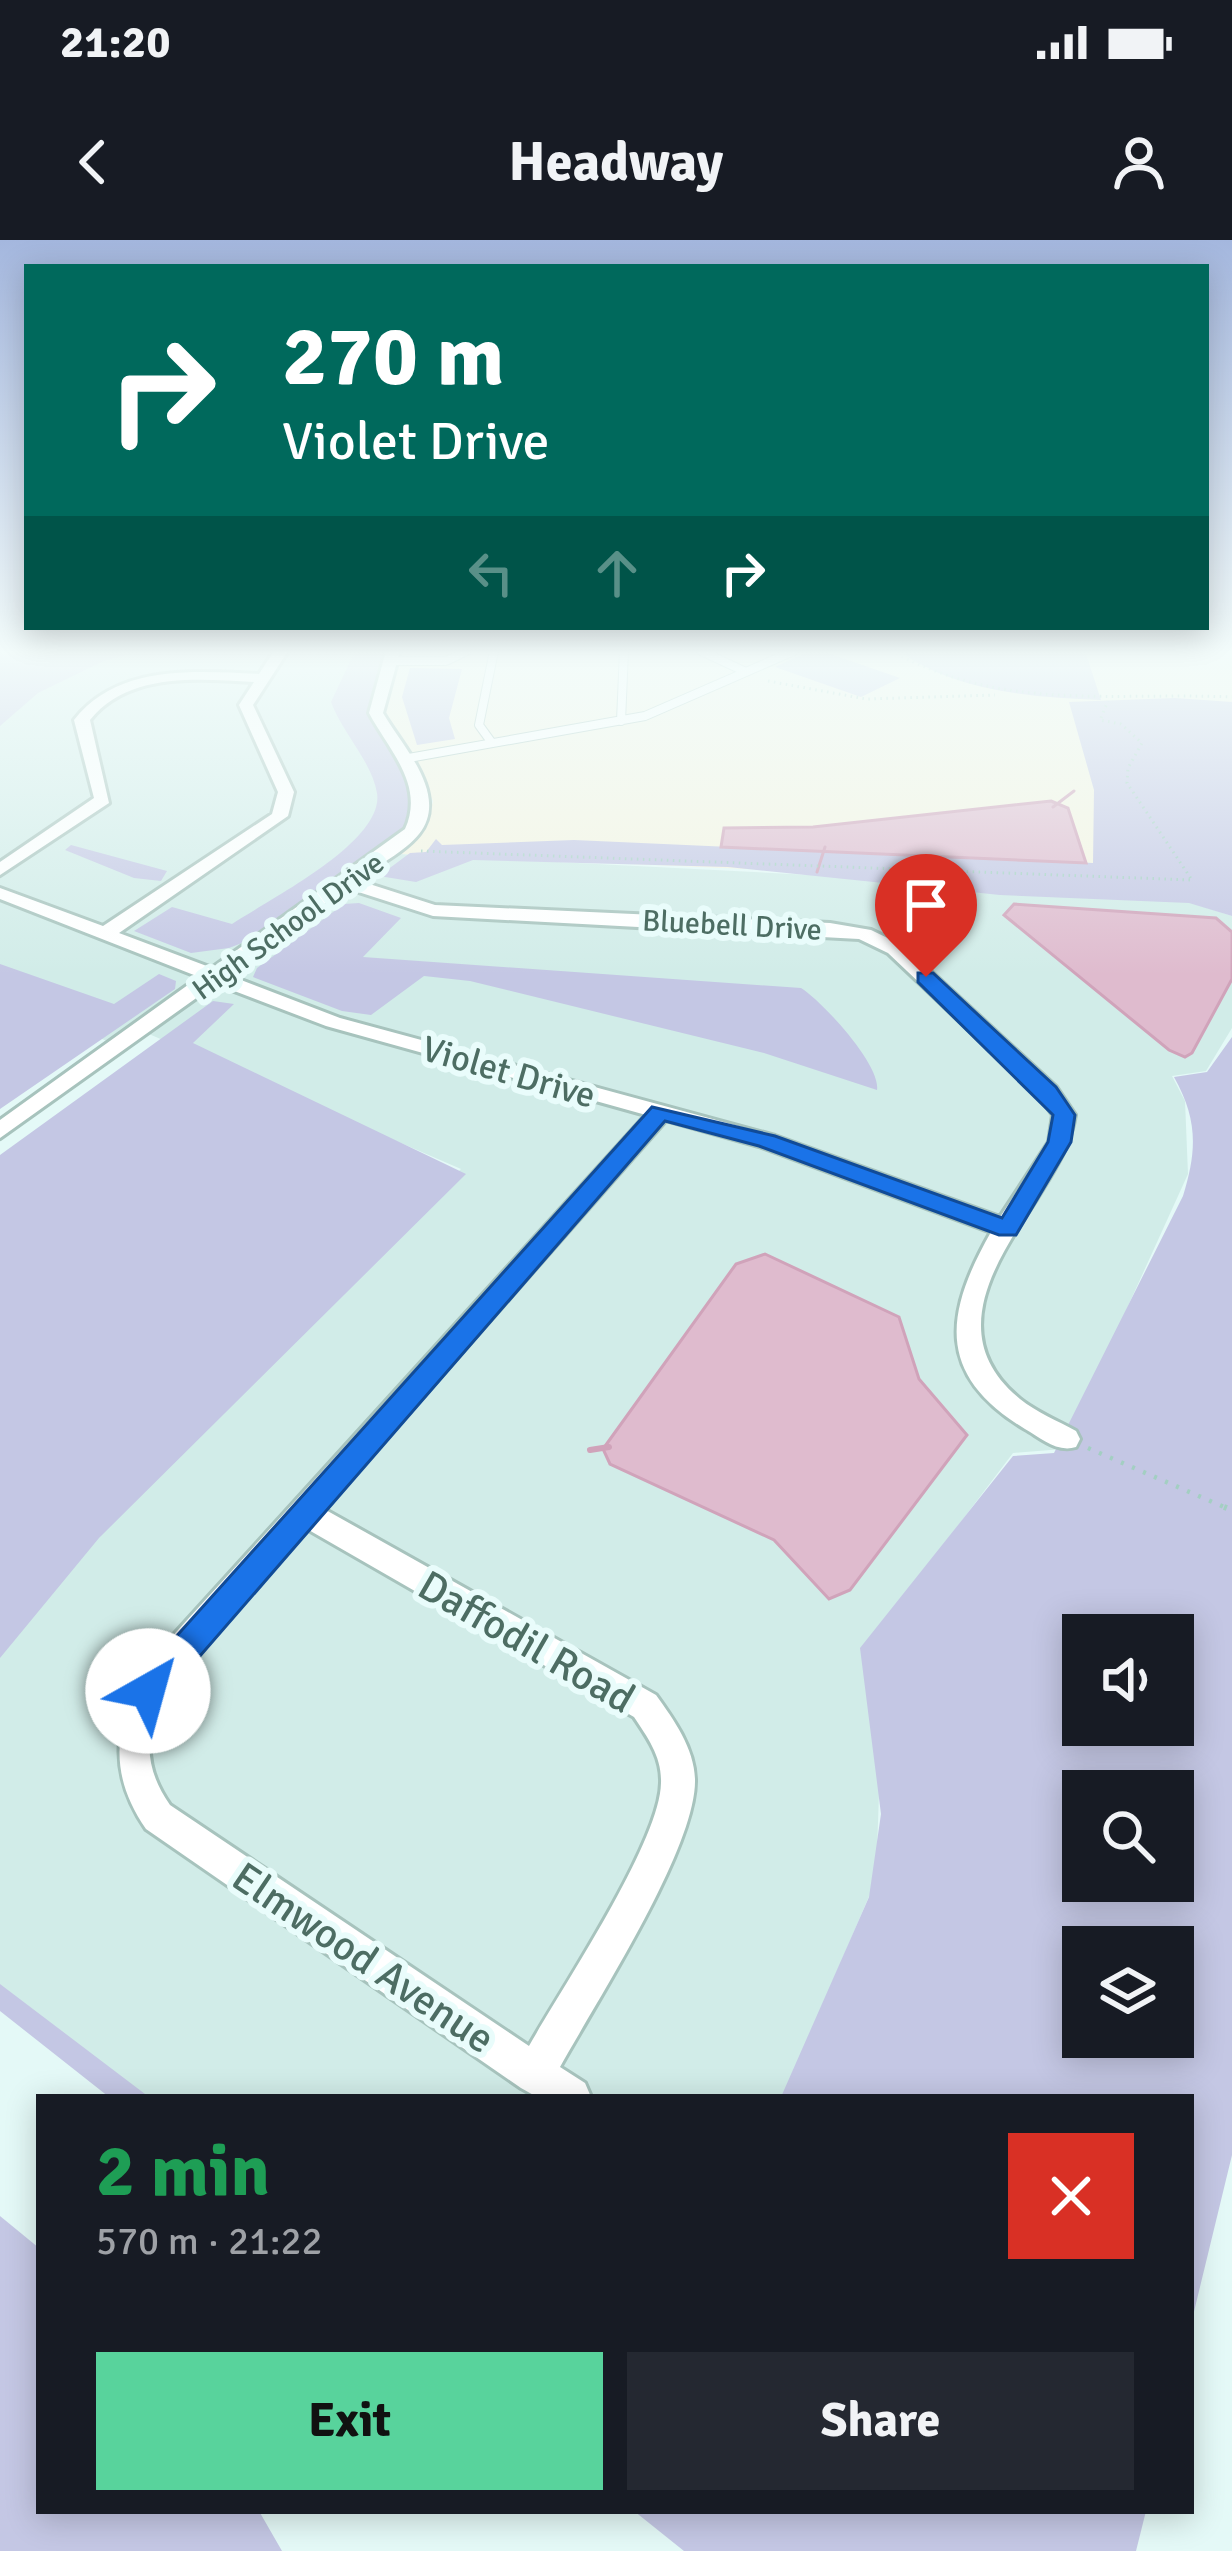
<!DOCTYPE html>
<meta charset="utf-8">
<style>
body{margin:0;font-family:Signika,sans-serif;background:#242831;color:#f1f3f6;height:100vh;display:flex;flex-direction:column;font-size:45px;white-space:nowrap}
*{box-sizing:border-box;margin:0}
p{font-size:39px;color:#9ea1a6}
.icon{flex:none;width:66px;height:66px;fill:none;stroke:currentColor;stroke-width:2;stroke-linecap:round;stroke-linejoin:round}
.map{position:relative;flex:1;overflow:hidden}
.side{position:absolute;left:36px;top:1854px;width:1158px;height:420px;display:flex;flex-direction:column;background:#171b24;border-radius:0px;box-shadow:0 6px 30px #0003}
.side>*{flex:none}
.top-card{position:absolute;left:24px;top:24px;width:1185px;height:366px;border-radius:0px;box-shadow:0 6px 30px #0003;background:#00695c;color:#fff;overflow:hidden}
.fabs{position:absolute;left:1062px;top:1374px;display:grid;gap:24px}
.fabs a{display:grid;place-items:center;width:132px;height:132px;border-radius:0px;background:#171b24;box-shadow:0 6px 30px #0003;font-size:60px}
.pin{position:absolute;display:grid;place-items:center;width:102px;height:102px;color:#fff;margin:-123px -51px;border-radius:50% 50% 50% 0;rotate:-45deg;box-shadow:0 0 12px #0007}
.pin .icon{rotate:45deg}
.me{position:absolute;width:132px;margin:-66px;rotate:38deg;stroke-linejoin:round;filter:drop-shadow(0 0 9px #0008)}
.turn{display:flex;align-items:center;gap:42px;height:252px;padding:0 60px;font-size:54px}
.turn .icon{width:156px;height:156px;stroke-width:2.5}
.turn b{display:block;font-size:84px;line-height:102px}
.lanes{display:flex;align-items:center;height:114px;padding:0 60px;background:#0003;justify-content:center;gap:60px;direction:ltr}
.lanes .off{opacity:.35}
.round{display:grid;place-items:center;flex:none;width:126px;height:126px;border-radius:0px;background:#242831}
.overview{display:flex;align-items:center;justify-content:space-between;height:204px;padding:0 60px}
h1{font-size:72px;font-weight:700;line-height:90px;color:#1e9e55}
.primary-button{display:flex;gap:24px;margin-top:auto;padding:24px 60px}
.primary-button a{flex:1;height:138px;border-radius:0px;background:#58d39c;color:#111;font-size:48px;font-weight:700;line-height:138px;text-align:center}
.primary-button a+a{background:#242831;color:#f1f3f6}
.status{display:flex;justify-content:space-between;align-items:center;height:84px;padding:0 60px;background:#171b24;direction:ltr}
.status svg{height:33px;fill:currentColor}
header{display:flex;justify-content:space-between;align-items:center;height:156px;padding:0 60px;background:#171b24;font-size:54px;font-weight:700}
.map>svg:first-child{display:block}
.residential{fill:#d1ece8}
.education{fill:#f5f4e1}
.green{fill:#c4c7e4;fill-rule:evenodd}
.water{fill:#dfbbce;stroke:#d0a3ba;stroke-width:3}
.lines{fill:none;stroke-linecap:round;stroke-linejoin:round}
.stream-far1{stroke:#d0a3ba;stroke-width:3}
.stream{stroke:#d0a3ba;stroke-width:6}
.service-casing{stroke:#a7c3bd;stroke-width:10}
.minor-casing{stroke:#a7c3bd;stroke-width:6}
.path-far2{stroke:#a3cfc2;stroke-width:3;stroke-dasharray:1.5 4.5;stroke-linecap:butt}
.path-far1{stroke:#a3cfc2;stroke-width:4.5;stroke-dasharray:3 9;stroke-linecap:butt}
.path{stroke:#a3cfc2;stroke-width:6;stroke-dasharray:3 10;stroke-linecap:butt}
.service{stroke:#fff;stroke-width:8}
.minor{fill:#fff;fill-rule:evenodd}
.route{fill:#1a73e8;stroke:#114b97;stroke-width:3}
.labels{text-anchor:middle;stroke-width:12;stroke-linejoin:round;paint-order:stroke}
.far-street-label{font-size:30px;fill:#4d6d63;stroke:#e9fcfb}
.street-label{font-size:36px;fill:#4d6d63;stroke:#e9fcfb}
.near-street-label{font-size:42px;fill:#4d6d63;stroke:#e9fcfb}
</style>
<div class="status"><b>21:20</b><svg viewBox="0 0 49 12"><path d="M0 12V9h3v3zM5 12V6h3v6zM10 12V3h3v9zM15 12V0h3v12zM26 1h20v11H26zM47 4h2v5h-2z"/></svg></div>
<header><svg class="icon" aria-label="back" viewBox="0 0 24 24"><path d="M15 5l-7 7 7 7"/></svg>Headway<svg class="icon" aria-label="person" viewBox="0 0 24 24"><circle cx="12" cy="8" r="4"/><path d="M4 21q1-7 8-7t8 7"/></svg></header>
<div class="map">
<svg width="1232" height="2311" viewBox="0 0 1232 2311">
<rect width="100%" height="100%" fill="#e4f9f7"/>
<!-- residential -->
<path class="residential" d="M141 411H391L376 473 418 543 419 580 119 806 0 757V471L104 421Z
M400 614 890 639 966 652 1189 662 1232 676V788L1206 831 1172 836 1185 861 1188 934 1063 1209 1013 1213 866 1407 880 1525 876 1640 783 1857H128L0 1760V1406L100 1287 461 929 149 794Z"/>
<!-- education -->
<path class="education" d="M400 411H1232V484L1207 649 400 614 426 587 433 561 385 473Z"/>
<!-- green -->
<path class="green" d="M0 411H141L104 421 38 453 0 486Z
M355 411H385L367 471 411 548 413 570 399 596 265 694 229 708 191 713 134 691 172 667 232 684C268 660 385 602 377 553 372 522 342 492 331 462Z
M809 411H822L900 438 861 457 775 427Z
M899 411H1085L1101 460C1032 457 957 452 899 411Z
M410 428 462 429 449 478 455 499 417 505 402 457Z
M1175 458 1232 462V676L1189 663 1000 655 728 627 473 620 416 642 379 636 410 613 426 612 436 599 442 605 574 600 1093 623 1094 550 1069 462Z
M71 605 167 631 161 641 134 638 65 610Z
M359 663 401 678 363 717 801 748C822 761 881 825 877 850L764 813 470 741 424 736 371 775 342 771 253 737 257 728 344 664Z
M0 724 114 764 159 734 176 741 175 749 0 869Z
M213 761 234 764 193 803 466 934 99 1298 0 1418V915Z
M1232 797V1915L1191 2084V1857H781L869 1657 881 1574 860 1408 1013 1216 1054 1213 1183 956C1197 910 1198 880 1174 837L1207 832ZM1083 1395H1173V1485H1083ZM1083 1551H1173V1641H1083ZM1083 1707H1173V1797H1083Z
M0 1744 149 1857H109L0 1771Z
M0 1976 39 2008V2271H259L282 2311H0Z
M634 2271H1146L1136 2311H684Z"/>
<!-- water -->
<path class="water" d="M1051 561 1068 568 1086 623 721 607 724 588 813 587Z
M1014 664 1216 678 1232 692V739L1192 813 1185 817 1169 810 1004 675Z
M765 1014 899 1077 919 1139 967 1195 850 1350 829 1359 774 1300 610 1224 603 1209 736 1024Z"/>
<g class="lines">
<!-- stream-far1 -->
<path class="stream-far1" d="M1053 567 1074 551
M817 632 825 607"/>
<!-- stream -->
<path class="stream" d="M590 1210 609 1207"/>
<defs>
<path id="service" d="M701 411 746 432
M390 421H446L467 411
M621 481 624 411
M492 503 479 485 494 411
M403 519 645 476 794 411"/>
<path id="minor" d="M274 411H288L253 465 294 552 288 576 119 693 212 728 405 589C425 545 389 510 369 473L386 411H400L383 473C402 506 450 555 419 594 405 612 376 626 357 640L435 665 830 683 871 690 902 705 1056 847 1075 875C1070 907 1054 930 1037 958 997 1020 943 1096 1020 1159 1036 1172 1058 1181 1076 1191L1080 1199 1076 1207C1057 1213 1041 1198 1025 1189 935 1135 945 1073 991 992L759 906 666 880 324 1269 656 1455C674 1480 694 1508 695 1539 697 1607 596 1762 560 1827L585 1843 591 1857H537L521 1848 146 1589C106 1531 115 1482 148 1423L646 875 326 786 216 744 0 898V880L199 737 0 659V648L103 686 272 574 278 552 239 465 254 442C197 439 129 432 90 480L109 563 0 635V622L94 558 74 480C118 424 194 431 259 434ZM346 648 433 676 859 699 888 713 1040 857 1053 875 1049 902 1000 977 775 896 340 778 228 735ZM307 1289 634 1477C648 1498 662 1517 661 1543 660 1602 562 1748 529 1806L170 1565C117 1490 178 1434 226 1380 253 1349 280 1319 307 1289Z"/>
</defs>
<!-- service casing -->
<use href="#service" class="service-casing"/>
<!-- minor casing -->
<use href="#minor" class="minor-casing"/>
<!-- path-far2 -->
<path class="path-far2" d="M891 411C1005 472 1108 452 1232 457
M768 441 866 459 995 455
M421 611 1192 640 1127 543 1128 528 1142 503 1121 484 1100 480 1108 461"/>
<!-- path-far1 -->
<path class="path-far1" d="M1088 1208 1231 1270"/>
<!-- path -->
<path class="path" d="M1224 1267 1232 1270"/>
<!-- service -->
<use href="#service" class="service"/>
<!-- minor -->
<use href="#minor" class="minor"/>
</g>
<!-- sky -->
<linearGradient id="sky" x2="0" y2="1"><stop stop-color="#a4b7de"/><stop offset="0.56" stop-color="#f3fcfb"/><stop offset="1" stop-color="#f3fcfb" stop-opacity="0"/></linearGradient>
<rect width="1232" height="735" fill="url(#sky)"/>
<!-- route -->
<path class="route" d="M918 733H933L1056 847 1075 875 1071 902 1016 995H999L759 906 665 881 160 1462 148 1466 137 1462 132 1451 137 1440 652 867 775 896 1002 978 1048 902 1053 875 918 742Z"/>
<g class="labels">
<!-- far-street labels -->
<g class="far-street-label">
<text transform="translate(732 685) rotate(3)" y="10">Bluebell Drive</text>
<text transform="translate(288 686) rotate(-36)" y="10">High School Drive</text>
</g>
<!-- street labels -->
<g class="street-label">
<text transform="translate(509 831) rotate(16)" y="13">Violet Drive</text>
</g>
<!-- near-street labels -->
<g class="near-street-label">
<text transform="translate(527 1401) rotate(30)" y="15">Daffodil Road</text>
<text transform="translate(364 1717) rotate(34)" y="15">Elmwood Avenue</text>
</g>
</g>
</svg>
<div class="fabs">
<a><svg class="icon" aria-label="sound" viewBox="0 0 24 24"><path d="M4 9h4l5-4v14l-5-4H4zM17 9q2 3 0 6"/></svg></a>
<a><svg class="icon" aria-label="search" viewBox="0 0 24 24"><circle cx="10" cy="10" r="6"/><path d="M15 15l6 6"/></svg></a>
<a><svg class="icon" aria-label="layers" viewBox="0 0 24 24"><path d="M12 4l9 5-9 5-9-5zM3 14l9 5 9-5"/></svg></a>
</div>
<div class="pin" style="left:926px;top:737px;background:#d93025"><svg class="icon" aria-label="arrive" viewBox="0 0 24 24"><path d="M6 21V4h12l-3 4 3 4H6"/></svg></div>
<svg class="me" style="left:148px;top:1451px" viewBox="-20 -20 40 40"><circle r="19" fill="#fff"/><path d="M0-13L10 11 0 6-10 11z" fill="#1a73e8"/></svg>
<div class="top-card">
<div class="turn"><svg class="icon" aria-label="right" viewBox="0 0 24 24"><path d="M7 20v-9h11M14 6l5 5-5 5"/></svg><div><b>270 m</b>Violet Drive</div></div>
<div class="lanes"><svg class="icon off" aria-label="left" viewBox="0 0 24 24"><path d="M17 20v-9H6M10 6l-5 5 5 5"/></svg><svg class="icon off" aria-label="ahead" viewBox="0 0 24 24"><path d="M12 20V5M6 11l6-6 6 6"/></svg><svg class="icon" aria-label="right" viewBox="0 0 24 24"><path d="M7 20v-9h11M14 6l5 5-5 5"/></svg></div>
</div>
<section class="side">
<div class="overview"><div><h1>2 min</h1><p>570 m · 21:22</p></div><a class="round" style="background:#d93025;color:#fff"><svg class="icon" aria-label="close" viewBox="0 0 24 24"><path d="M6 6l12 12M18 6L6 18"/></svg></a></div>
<div class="primary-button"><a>Exit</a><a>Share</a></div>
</section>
</div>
